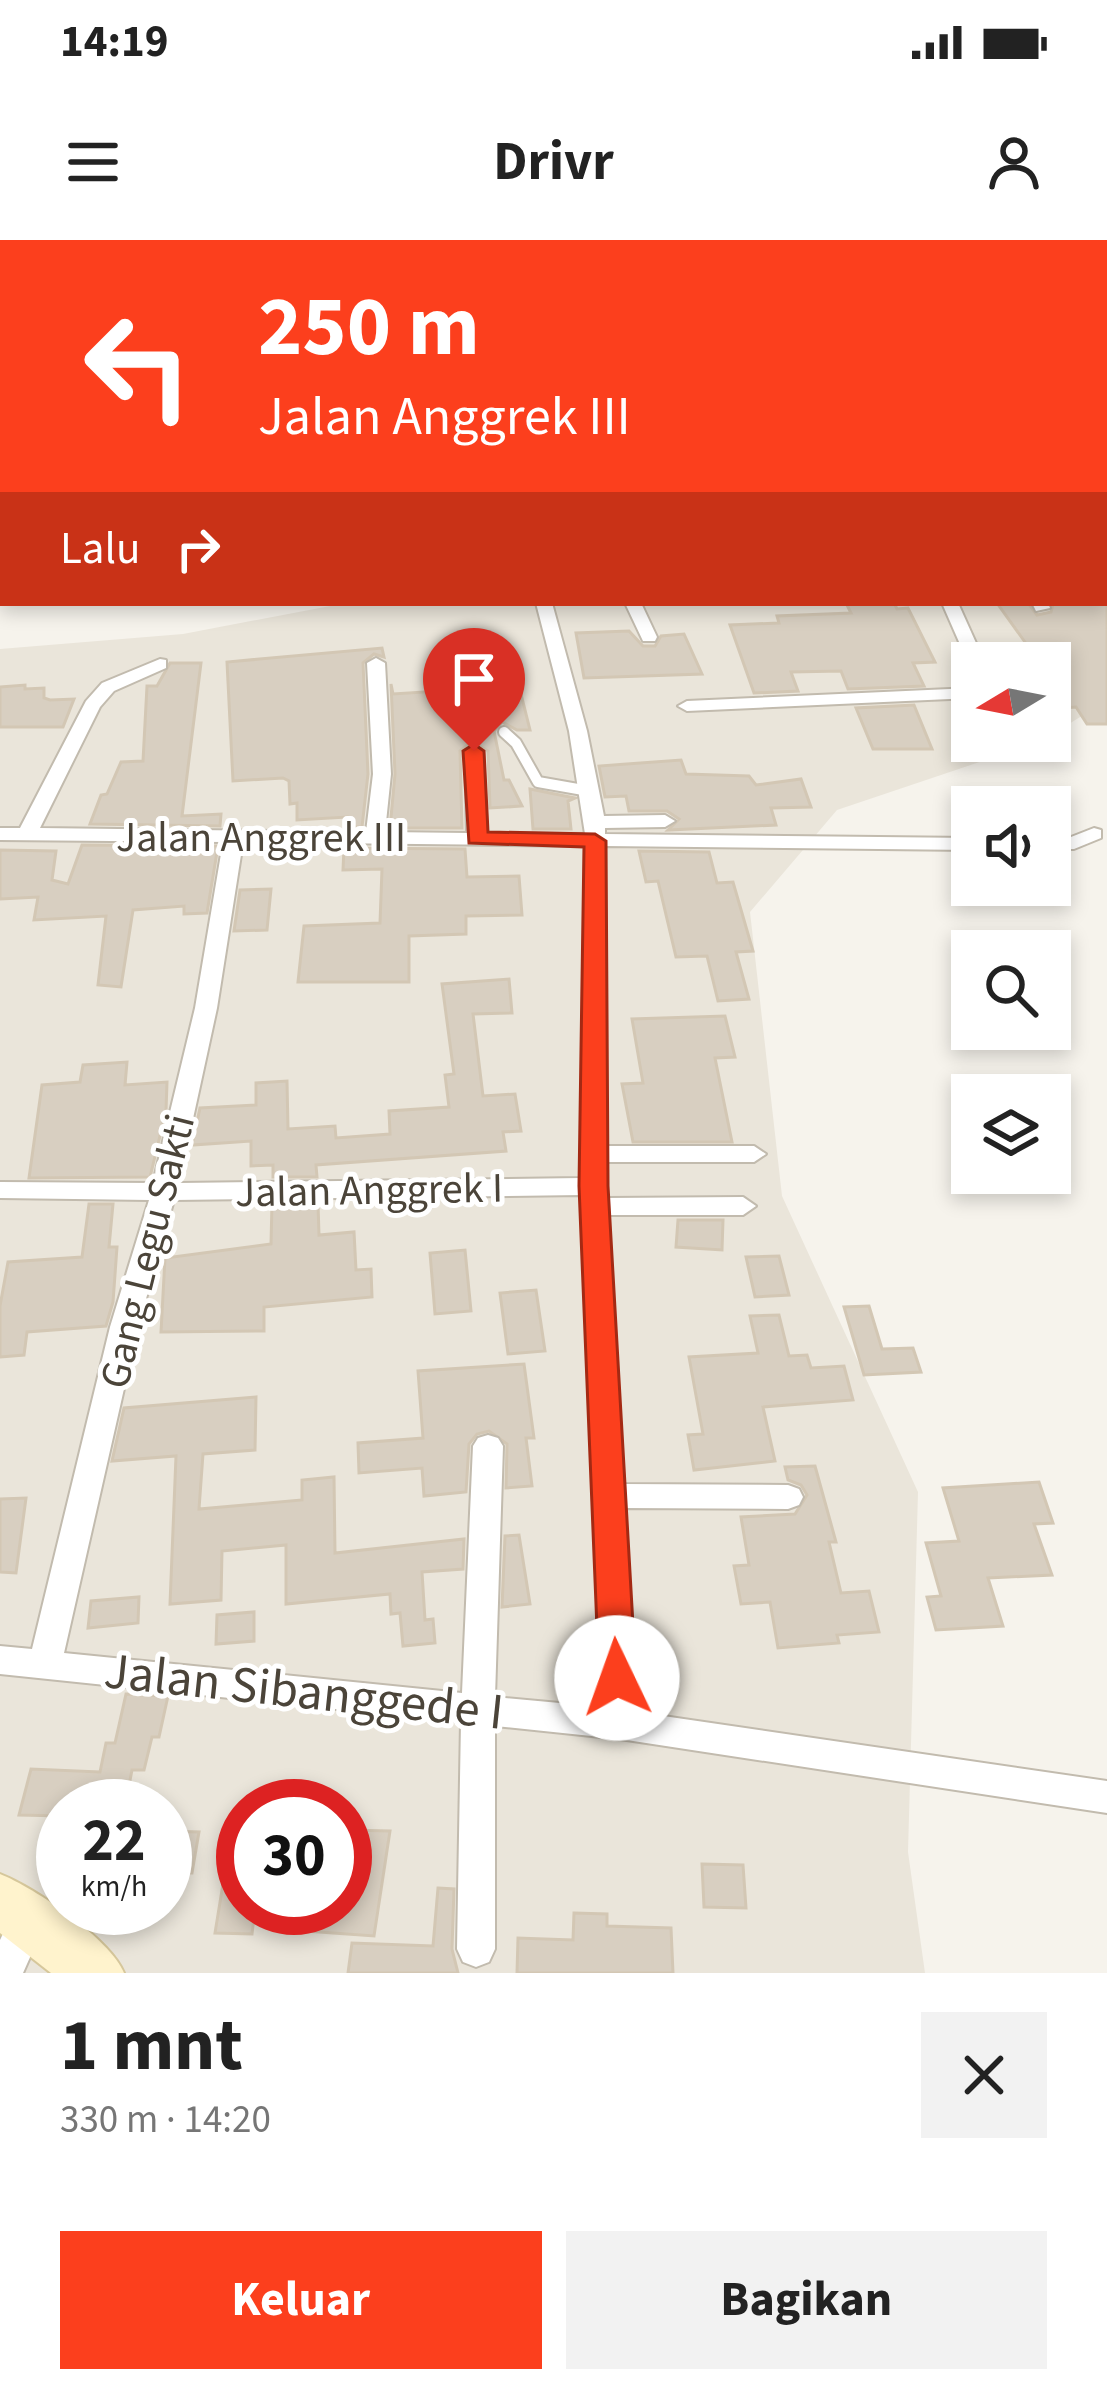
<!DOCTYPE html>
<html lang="id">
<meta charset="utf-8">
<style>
body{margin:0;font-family:"Source Sans 3",sans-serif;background:#f2f2f2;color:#222;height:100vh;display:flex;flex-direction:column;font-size:45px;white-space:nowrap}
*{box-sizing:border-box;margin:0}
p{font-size:39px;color:#767676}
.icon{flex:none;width:66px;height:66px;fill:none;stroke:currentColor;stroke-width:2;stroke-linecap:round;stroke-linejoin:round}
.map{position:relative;height:1733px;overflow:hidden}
.side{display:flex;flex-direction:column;background:#fff;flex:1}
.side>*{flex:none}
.hud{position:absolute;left:0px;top:0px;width:1107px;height:366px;box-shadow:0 6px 18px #0003;background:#fc3f1d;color:#fff;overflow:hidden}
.needle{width:78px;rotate:260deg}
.controls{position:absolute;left:951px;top:402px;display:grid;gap:24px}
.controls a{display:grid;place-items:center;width:120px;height:120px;border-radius:0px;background:#fff;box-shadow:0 6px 18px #0003;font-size:60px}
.speed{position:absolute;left:36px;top:1539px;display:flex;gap:24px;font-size:60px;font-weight:700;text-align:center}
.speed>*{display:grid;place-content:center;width:156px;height:156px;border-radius:50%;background:#fff;box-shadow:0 6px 18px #0003;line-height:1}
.speed small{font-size:30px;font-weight:400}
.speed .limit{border:18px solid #d22;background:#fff;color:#111}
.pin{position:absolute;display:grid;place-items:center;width:102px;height:102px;color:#fff;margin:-123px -51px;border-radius:50% 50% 50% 0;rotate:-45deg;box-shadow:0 0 12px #0007}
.pin .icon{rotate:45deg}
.me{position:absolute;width:132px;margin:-66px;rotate:357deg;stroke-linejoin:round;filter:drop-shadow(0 0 9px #0008)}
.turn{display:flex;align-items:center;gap:42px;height:252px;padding:0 60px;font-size:54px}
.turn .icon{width:156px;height:156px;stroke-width:2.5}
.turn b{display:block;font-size:84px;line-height:102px}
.then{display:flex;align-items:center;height:114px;padding:0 60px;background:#0003;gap:24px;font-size:45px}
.round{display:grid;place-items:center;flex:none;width:126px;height:126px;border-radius:0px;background:#f2f2f2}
.summary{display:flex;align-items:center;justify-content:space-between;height:204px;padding:0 60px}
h1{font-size:72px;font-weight:700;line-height:90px}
.action{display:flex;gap:24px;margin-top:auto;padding:24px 60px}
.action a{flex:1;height:138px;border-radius:0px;background:#fc3f1d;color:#fff;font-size:48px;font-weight:700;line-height:138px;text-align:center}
.action a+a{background:#f2f2f2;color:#222}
.status{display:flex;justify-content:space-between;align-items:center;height:84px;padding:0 60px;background:#fff;direction:ltr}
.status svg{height:33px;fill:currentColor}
header{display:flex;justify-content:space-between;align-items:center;height:156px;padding:0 60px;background:#fff;font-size:54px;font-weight:700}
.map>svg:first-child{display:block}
.residential{fill:#eae5da;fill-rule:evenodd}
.building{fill:#d8cfc1;stroke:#d3c7b4;stroke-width:3}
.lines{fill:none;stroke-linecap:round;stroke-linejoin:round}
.lane-casing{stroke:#c2bbae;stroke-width:14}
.street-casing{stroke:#c2bbae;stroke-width:4}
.secondary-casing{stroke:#d6c79b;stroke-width:4}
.path{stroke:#c4b79f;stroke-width:3;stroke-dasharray:3 3;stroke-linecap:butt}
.lane{stroke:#fff;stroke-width:10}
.street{fill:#fff;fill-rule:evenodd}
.secondary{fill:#fff3cd;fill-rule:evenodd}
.route{fill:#fc3f1d;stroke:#a42913;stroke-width:3}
.labels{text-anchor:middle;stroke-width:10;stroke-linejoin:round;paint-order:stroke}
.street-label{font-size:42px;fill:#4b4439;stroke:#fff}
.near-street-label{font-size:51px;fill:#4b4439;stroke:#fff}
</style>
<div class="status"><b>14:19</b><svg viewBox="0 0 49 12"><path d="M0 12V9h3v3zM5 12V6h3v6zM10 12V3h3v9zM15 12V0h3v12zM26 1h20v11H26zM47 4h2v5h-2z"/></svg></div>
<header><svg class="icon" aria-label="menu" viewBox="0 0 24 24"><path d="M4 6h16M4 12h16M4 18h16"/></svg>Drivr<svg class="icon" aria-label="person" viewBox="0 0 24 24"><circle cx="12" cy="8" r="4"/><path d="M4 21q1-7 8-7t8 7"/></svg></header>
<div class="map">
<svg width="1107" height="1733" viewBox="0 0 1107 1733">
<rect width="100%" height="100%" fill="#f6f3ec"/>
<!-- residential -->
<path class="residential" d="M1104 250 1107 460 1050 496V423H972V501H1042L837 570 750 672 782 956 918 1252 908 1612 925 1733H0V409L183 394 346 363H1104ZM63 1566H165V1668H63ZM243 1566H345V1668H243Z"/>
<!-- building -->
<path class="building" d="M846 363H894L897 369 908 368 935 422 913 423 924 446 848 449 841 431 791 432 798 451 754 453 730 385 779 383 777 376 851 373Z
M997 363H1028L1037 375 1051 372 1053 364 1107 363V484H1087L1076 467 1050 469V423H1040Z
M629 391 643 406H655L661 396 684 394 702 434 584 438 576 393Z
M382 408 384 417 374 414 363 423 368 534 362 587H346L347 577 297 580V563L290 564 289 541 283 538 233 541 227 422Z
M170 423H201L182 576 221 574 220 586 90 584 101 555 107 554 121 522 143 521 147 446H157Z
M391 444 393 454 471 449 473 457 521 454 530 490H517L502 482 494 491 504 540H509L522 566 490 568 488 511 472 501 460 511 462 588H390L395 534Z
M25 445V449L44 448V458L50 460 74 459 63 487H0V447Z
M914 465 932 509H873L856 468Z
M681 520 686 534 749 536 756 545 801 539 811 567 771 568 776 585 668 590 679 579 667 571H629L626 556 605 557 599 526Z
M530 549 575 558 568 561 571 589H533Z
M82 605 218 606 207 673 184 674V666L133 670 121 747 98 745 106 676 34 680 38 657 0 659V610L56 611 52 640 68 644Z
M344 608 465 609 467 637 519 636 522 675 466 676V694L409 696V742H298L304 686 380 683 382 629 343 630Z
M639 611 709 612 717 643 733 642 753 711 736 712 749 759 718 761 707 716 676 717 658 641 646 642Z
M271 649 267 690 234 691 240 650Z
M509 739 512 773 473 774 483 856 515 854 521 891 503 892 506 911 316 925 317 937H273V925L251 926V901L192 905 200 868 256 865V843L287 841 288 889 335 886 336 898 390 894 389 871 449 867 445 835 454 834 442 744Z
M725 776 735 817 715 818 732 902H633L622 844 643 843 632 779Z
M127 822 125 845 167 842 166 871 150 937 29 938 42 845 80 842 83 825Z
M272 963H318L319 995 354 992 356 1030 371 1029 372 1057 264 1067V1091L161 1092 165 1018 271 1004Z
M89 964H113L109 1007H117L113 1062 106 1086 27 1092 24 1115 0 1117V1066L8 1022 82 1017Z
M678 980H723L722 1010 676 1007Z
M465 1010 471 1071 435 1074 430 1013Z
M779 1016 789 1055 755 1057 746 1017Z
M536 1050 545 1111 508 1114 500 1053Z
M869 1066 882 1109 913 1108 921 1132 864 1135 844 1067Z
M779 1075 789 1116 807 1115 811 1128 844 1126 853 1160 763 1167 775 1221 694 1230 688 1195 703 1194 689 1117 758 1113 750 1076Z
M524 1124 534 1198H526L532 1246 506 1248 507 1204 489 1191 477 1194 469 1204 466 1252 424 1256 422 1228 359 1233 358 1203 423 1198 418 1131Z
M256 1157 255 1210 203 1214 199 1269 302 1260V1240L334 1237 335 1313 464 1299 463 1329 422 1332 425 1380 433 1379 435 1403 403 1406 400 1373 391 1374 390 1354 286 1364V1305L222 1311 221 1360 170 1364 176 1216 112 1221 124 1168Z
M815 1226 836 1302H829L841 1353 869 1351 879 1392 837 1395 839 1403 778 1408 770 1362 741 1364 734 1326 749 1325 741 1277 795 1274 807 1255 801 1245 788 1240 785 1227Z
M1039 1242 1053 1283 1034 1284 1052 1335 988 1338 1003 1386 936 1390 927 1357 941 1356 926 1303 959 1301 943 1248Z
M26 1258 16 1333 0 1332V1259Z
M519 1295 530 1364 502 1367 505 1296Z
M139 1357 138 1383 88 1388 91 1361Z
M254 1372V1401L216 1404 217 1375Z
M126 1454 168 1456 159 1497H152L144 1530H132L125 1566H63V1576L19 1575 31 1529 100 1532 106 1503H115Z
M345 1590 390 1591 374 1696 278 1689V1668H345Z
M165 1591 199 1592 192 1633 165 1632Z
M229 1607 243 1608V1668H255L252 1694 215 1693Z
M702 1624 743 1625 746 1668 704 1667Z
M438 1648 454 1649 452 1709 458 1733H348L352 1703 433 1706Z
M574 1673 607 1674V1686L671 1688 673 1733H517L518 1698 573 1700Z"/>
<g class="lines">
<defs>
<path id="lane" d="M504 492 516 503 538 542 589 551"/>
<path id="street" d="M1104 334H1107V344H1104Z
M536 363H552L587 491 604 576 665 575 675 581 665 587 605 588V594L972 598V610L605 606 606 906H754L766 914 754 922H606L607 958 743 957 756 966 743 975H608L623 1244 788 1245 799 1249 803 1257 799 1265 788 1269 625 1268 636 1472 1107 1541V1573L620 1499 495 1486V1709L489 1722 476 1727 463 1722 457 1709 461 1482 0 1434V1406L32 1409 110 1087 149 960 0 958V942L153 943 195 768 223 602 0 600V588H20L86 461 102 443 160 419 166 420V428L114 451 100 467 40 588 366 592 373 534 367 423 376 418 385 423 391 534 385 592 467 593 465 511 474 505 483 511 487 593 585 594 569 491ZM243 602 585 606 581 938 179 943 217 768ZM582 955 603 1467 495 1457 503 1206 498 1198 488 1195 478 1198 473 1206 462 1453 64 1413 138 1087 174 960Z
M625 363H641L657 397 655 401H643Z
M942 363H958L985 423H972L970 427Z
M1032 363H1048L1050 368 1036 371Z
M972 448V458L687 471 678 466 687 461Z
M1094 588 1101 590V598L1074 609H1050V597H1071Z
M28 1663 41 1669 46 1681 23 1733H0V1700L15 1669Z"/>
<path id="secondary" d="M0 1634C35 1648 110 1699 124 1733H51L0 1693Z"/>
</defs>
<!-- lane casing -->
<use href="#lane" class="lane-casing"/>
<!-- street casing -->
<use href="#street" class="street-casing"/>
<!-- secondary casing -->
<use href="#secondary" class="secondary-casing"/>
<!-- path -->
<path class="path" d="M0 1 19 0"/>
<!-- lane -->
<use href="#lane" class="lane"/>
<!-- street -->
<use href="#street" class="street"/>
<!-- secondary -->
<use href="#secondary" class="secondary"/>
</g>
<!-- route -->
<path class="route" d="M474 504 484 511 488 592 595 594 606 601 608 946 636 1438 631 1450 617 1455 604 1450 599 1438 579 946 584 607 469 603 463 511Z"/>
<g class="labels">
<!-- street labels -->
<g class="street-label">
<text x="261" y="611">Jalan Anggrek III</text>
<text transform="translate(369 949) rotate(-1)" y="15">Jalan Anggrek I</text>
<text transform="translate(146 1011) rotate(-76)" y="15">Gang Legu Sakti</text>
</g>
<!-- near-street labels -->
<g class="near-street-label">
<text transform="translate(304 1450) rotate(6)" y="18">Jalan Sibanggede I</text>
</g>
</g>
</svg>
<div class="controls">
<a><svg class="needle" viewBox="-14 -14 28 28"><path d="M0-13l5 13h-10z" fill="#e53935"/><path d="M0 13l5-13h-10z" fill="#767676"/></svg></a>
<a><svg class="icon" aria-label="sound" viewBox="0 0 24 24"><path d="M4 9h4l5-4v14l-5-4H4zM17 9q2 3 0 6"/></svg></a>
<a><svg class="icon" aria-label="search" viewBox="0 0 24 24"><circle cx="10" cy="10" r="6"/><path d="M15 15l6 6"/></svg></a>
<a><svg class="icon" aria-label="layers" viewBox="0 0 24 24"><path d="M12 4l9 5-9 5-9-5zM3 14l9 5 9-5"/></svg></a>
</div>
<div class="speed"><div>22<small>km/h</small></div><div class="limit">30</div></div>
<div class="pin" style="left:474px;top:511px;background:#d93025"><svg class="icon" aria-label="arrive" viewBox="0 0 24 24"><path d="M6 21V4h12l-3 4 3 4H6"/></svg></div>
<svg class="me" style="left:617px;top:1438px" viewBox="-20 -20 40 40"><circle r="19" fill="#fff"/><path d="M0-13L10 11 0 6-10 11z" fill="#fc3f1d"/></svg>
<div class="hud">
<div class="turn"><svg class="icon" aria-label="left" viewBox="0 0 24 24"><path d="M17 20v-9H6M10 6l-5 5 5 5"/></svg><div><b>250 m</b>Jalan Anggrek III</div></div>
<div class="then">Lalu<svg class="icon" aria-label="right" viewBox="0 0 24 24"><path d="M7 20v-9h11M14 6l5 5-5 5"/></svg></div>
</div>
</div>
<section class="side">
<div class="summary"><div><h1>1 mnt</h1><p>330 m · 14:20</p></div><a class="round"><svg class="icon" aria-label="close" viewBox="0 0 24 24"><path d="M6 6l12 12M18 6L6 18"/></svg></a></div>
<div class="action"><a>Keluar</a><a>Bagikan</a></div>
</section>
